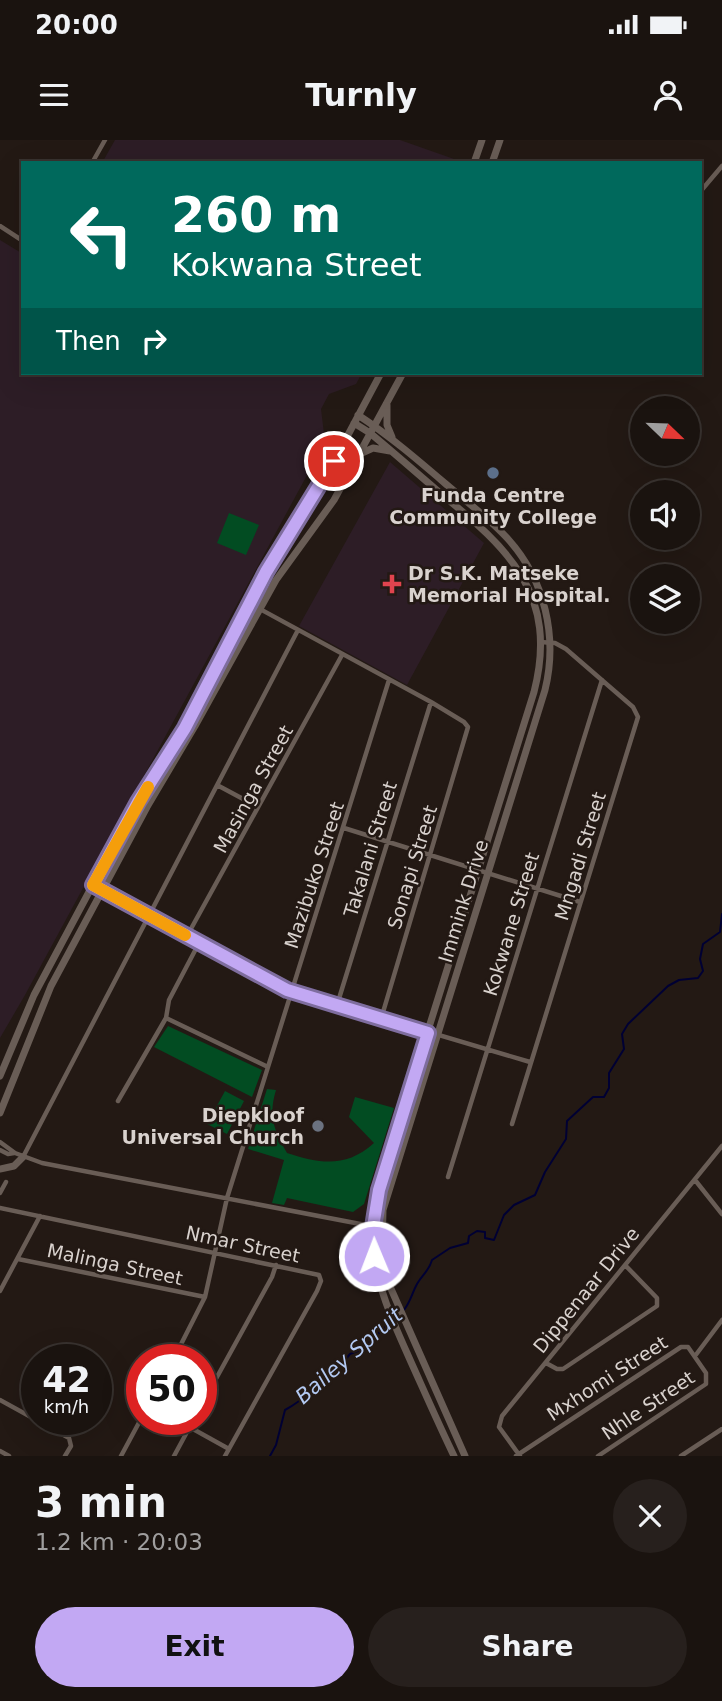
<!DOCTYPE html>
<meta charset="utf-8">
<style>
body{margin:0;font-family:"DejaVu Sans",sans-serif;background:#27201d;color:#f1f3f6;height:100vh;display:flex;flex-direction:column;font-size:26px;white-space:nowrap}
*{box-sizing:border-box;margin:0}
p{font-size:23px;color:#9f9e9e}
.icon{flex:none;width:38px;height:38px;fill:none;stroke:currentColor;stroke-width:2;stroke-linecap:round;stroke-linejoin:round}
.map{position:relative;height:1316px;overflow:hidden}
.panel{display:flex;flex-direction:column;background:#1a130f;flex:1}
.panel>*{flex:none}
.guide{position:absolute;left:21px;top:21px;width:681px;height:214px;border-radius:0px;box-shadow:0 7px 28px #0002,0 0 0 2px #38322f;background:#00695c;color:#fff;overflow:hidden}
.needle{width:46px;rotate:113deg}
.tools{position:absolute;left:630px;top:256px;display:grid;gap:14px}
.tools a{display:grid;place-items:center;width:70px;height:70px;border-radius:50%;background:#1a130f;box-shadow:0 7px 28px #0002,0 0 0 2px #38322f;font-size:35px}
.speed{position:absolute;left:21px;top:1204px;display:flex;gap:14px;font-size:35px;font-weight:700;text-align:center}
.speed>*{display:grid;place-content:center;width:91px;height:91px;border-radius:50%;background:#1a130f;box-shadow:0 7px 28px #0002,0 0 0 2px #38322f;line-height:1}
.speed small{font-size:18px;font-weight:400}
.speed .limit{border:10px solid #d22;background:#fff;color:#111}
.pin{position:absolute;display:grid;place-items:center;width:60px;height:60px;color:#fff;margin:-30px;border:4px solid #fff;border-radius:50%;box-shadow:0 2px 7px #0007}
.me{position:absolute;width:77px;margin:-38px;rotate:359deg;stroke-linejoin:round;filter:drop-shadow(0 0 5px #0008)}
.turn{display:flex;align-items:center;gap:24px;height:147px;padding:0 35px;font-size:32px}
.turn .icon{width:91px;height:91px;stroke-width:2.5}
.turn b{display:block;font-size:49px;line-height:60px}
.then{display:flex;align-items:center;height:66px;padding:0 35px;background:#0003;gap:14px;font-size:26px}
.round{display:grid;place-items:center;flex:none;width:74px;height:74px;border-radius:37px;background:#27201d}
.overview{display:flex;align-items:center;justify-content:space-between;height:119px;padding:0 35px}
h1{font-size:42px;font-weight:600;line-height:52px}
.cta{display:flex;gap:14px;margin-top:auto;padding:14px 35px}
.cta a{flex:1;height:80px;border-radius:42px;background:#c2a8f3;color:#111;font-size:28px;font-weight:600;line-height:80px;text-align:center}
.cta a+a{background:#27201d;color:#f1f3f6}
.status{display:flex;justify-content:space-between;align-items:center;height:49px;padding:0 35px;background:#1a130f;direction:ltr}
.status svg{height:19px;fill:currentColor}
header{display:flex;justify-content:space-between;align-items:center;height:91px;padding:0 35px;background:#1a130f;font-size:32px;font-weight:600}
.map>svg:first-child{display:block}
.medical{fill:#2d1d26}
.green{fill:#024c22}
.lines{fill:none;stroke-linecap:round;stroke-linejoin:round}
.stream{stroke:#003;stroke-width:2}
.minor{stroke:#695d56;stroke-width:4.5}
.secondary{stroke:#695d56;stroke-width:7}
.route-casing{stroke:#7e6d9e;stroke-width:18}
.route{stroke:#c2a8f3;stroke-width:12}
.slow{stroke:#f59e0b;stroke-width:12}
.service-dot{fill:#5c6f8a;stroke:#231914;stroke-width:2.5}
.health-dot{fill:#e0444e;stroke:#231914;stroke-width:2.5}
.worship-dot{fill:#6b7280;stroke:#231914;stroke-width:2.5}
.labels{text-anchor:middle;stroke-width:5;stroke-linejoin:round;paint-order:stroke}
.poi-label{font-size:19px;font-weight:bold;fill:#d9d2ce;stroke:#231914}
.street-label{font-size:19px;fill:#d9d2ce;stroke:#231914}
.water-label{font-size:21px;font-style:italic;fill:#b3c9f2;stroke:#231914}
</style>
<div class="status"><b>20:00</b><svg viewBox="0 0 49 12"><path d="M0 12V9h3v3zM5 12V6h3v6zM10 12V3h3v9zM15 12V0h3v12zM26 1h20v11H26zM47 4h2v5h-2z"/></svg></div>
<header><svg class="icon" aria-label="menu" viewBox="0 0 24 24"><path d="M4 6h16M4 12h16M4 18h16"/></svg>Turnly<svg class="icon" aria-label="person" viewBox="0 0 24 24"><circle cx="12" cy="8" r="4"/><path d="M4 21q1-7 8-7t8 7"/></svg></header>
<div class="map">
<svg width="722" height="1316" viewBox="0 0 722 1316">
<rect width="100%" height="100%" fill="#231914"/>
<!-- medical -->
<path class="medical" d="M115 0H400L454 19 455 23H102Z
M0 100 23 114V233H362L356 244 329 254 321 269 325 302 25 855 0 898Z
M390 322 484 403 407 545 299 486Z"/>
<!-- green -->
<path class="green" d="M229 373 259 385 246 415 217 403Z
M168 886 262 930 252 957 154 907Z
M267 949 276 950C268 977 274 990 287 1013 321 1024 346 1028 374 1003L349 977 355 957 394 968 364 1064 353 1072 287 1058 284 1065 272 1063 284 1020 248 1009Z
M225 951 244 961 227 994 207 984Z"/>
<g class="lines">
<!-- stream -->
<path class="stream" d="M404 1170C411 1161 412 1153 417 1144 422 1135 429 1131 432 1120L450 1108 468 1103 469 1096 477 1091 485 1092V1098L494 1100 504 1075 514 1065 535 1055 545 1032 566 999 567 981 593 957H604L609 948V933L624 909 622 894 628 884 668 846 679 840 698 838 703 831 700 819 703 804 720 792 722 774
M270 1316 276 1305 285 1270C305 1259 317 1246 330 1228L341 1225 350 1214 363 1209 390 1182"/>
<!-- minor -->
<path class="minor" d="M92 23 105 0
M700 52 722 26
M0 86 23 101
M249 463 431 562 464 582 468 587 381 879
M217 645 258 667
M344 688 580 762
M93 745 287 850 530 922
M187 796 342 515
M337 865 431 562
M166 878 268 927
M118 961 166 878 169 860 199 803
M512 984 638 577 633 567 566 509 555 503 540 502
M0 1002 15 1013 42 1023 376 1087
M0 1010 8 1014 14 1013
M23 1017 298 490
M448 1037 602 540
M695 1040 722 1074
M0 1053 6 1042
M0 1068 319 1135 321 1141 317 1151 225 1316
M18 1119 205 1157
M0 1151 40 1076
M695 1216 722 1180
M173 1220 205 1157 227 1058 389 540
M546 1223 557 1229H563L657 1166V1158L625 1125
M0 1260 69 1298 71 1306 65 1316
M201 1266 272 1137 276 1125
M175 1279 229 1309
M0 1311 9 1316
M121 1316 142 1277
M174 1316 194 1279
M516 1316 681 1207H688L706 1233V1244L598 1316
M520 1316 499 1287 502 1276 722 1006
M681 1316 722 1289"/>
<!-- secondary -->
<path class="secondary" d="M474 23 482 0
M492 23 500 0
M387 265V285L392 297
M358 275C390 296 419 321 447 345 468 363 490 379 508 399 545 440 558 497 545 550L383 1070 382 1114 388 1142 465 1316
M354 283 370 293C394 313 417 333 440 353 509 409 559 455 534 552L378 1050C363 1119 384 1161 411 1222 425 1253 439 1285 454 1316
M362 313 373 308 390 311
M0 936 34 855 113 707 185 588 249 463 325 338 381 233
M0 973 51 846 147 667 195 586 276 440 334 360 403 233
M0 1029 14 1026 23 1017"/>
</g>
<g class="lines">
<defs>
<path id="route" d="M334 321 266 432 185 588 138 662 93 745 287 850 428 893 379 1050 373 1087 374 1116"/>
</defs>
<!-- route casing -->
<use href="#route" class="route-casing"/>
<!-- route -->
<use href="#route" class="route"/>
<!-- slow -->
<path class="slow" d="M148 647 93 745 185 795"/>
</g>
<!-- markers -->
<circle class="service-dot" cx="493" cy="333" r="7"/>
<path class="health-dot" d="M388.5 433.5h7v7h7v7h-7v7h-7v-7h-7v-7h7z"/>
<circle class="worship-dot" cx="318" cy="986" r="7"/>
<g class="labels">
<!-- poi labels -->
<g class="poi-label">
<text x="493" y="362">Funda Centre<tspan x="493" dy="22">Community College</tspan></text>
<text x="408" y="440" text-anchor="start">Dr S.K. Matseke<tspan x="408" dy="22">Memorial Hospital.</tspan></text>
<text x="304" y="982" text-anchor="end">Diepkloof<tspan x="304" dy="22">Universal Church</tspan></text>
</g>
<!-- street labels -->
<g class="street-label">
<text transform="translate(253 649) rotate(-61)" y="7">Masinga Street</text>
<text transform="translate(370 709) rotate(-73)" y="7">Takalani Street</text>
<text transform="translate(580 716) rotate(-73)" y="7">Mngadi Street</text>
<text transform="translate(412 727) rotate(-73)" y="7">Sonapi Street</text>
<text transform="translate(314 735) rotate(-72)" y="7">Mazibuko Street</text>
<text transform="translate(463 761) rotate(-73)" y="7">Immink Drive</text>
<text transform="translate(511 784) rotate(-73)" y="7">Kokwane Street</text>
<text transform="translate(243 1104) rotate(12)" y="7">Nmar Street</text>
<text transform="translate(115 1124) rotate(12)" y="7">Malinga Street</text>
<text transform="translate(586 1150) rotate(-51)" y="7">Dippenaar Drive</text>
<text transform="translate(607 1238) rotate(-33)" y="7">Mxhomi Street</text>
<text transform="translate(648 1265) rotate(-34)" y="7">Nhle Street</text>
</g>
<!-- water labels -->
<g class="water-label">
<text transform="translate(349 1216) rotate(-41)" y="7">Bailey Spruit</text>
</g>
</g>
</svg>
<div class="tools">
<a><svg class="needle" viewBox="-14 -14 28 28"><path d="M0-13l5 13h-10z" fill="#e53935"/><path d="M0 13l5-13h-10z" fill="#9f9e9e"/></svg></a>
<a><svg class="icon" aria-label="sound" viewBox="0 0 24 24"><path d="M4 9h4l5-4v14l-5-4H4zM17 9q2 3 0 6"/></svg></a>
<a><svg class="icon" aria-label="layers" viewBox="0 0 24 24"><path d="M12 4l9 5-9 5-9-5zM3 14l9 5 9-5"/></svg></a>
</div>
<div class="speed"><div>42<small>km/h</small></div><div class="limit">50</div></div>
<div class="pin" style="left:334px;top:321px;background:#d93025"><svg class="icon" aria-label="arrive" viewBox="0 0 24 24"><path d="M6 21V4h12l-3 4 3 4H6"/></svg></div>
<svg class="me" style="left:374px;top:1116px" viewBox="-20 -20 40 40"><circle r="17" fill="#c2a8f3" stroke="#fff" stroke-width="3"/><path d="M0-11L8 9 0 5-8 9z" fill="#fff"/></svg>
<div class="guide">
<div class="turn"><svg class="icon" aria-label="left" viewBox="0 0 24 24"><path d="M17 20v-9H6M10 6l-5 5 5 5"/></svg><div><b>260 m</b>Kokwana Street</div></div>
<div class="then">Then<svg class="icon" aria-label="right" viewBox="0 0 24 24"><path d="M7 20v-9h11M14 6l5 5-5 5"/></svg></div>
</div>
</div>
<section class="panel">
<div class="overview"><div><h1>3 min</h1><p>1.2 km · 20:03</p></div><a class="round"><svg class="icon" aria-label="close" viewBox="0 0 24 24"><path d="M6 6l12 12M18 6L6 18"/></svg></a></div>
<div class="cta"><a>Exit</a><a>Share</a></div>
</section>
